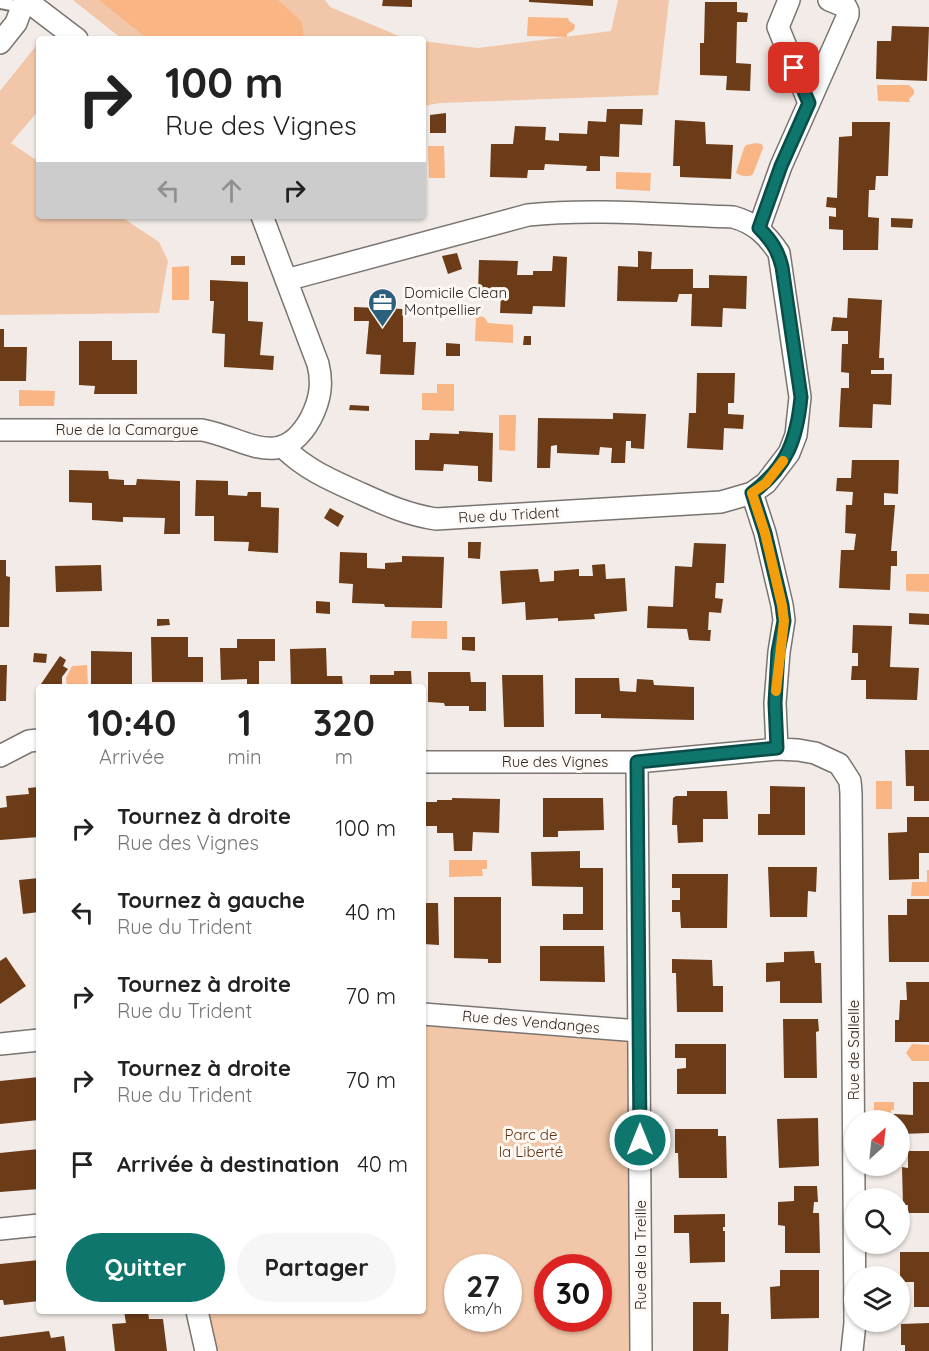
<!DOCTYPE html>
<html lang="fr">
<meta charset="utf-8">
<style>
body{margin:0;font-family:Quicksand,sans-serif;background:#f6f6f6;color:#222;height:100vh;display:flex;flex-direction:column;font-size:22px;white-space:nowrap}
*{box-sizing:border-box;margin:0}
p{font-size:20px;color:#767676}
.icon{flex:none;width:33px;height:33px;fill:none;stroke:currentColor;stroke-width:2;stroke-linecap:round;stroke-linejoin:round}
.map{position:relative;flex:1;overflow:hidden}
.sheet{position:absolute;left:36px;top:684px;width:390px;height:630px;display:flex;flex-direction:column;background:#fff;border-radius:6px;box-shadow:0 2px 4px #0004}
.sheet>*{flex:none}
.top-card{position:absolute;left:36px;top:36px;width:390px;height:183px;border-radius:6px;box-shadow:0 2px 4px #0004;background:#fff;color:#222;overflow:hidden}
.needle{width:39px;rotate:27deg}
.tools{position:absolute;left:844px;top:1110px;display:grid;gap:12px}
.tools a{display:grid;place-items:center;width:66px;height:66px;border-radius:50%;background:#fff;box-shadow:0 2px 4px #0004;font-size:30px}
.speed{position:absolute;left:444px;top:1254px;display:flex;gap:12px;font-size:30px;font-weight:700;text-align:center}
.speed>*{display:grid;place-content:center;width:78px;height:78px;border-radius:50%;background:#fff;box-shadow:0 2px 4px #0004;line-height:1}
.speed small{font-size:15px;font-weight:400}
.speed .limit{border:9px solid #d22;background:#fff;color:#111}
.pin{position:absolute;display:grid;place-items:center;width:51px;height:51px;color:#fff;margin:-26px;border-radius:12px;box-shadow:0 3px 9px #0006}
.me{position:absolute;width:66px;margin:-33px;rotate:0deg;stroke-linejoin:round;filter:drop-shadow(0 0 4px #0008)}
.turn{display:flex;align-items:center;gap:21px;height:126px;padding:0 30px;font-size:27px}
.turn .icon{width:78px;height:78px;stroke-width:2.5}
.turn b{display:block;font-size:42px;line-height:51px}
.lanes{display:flex;align-items:center;height:57px;padding:0 30px;background:#0003;justify-content:center;gap:30px;direction:ltr}
.lanes .off{opacity:.35}
.eta{display:flex;justify-content:space-evenly;align-items:center;height:102px;text-align:center}
.eta b{font-size:36px;font-weight:700;line-height:42px}
.primary-button{display:flex;gap:12px;margin-top:auto;padding:12px 30px}
.primary-button a{flex:1;height:69px;border-radius:36px;background:#0f766e;color:#fff;font-size:24px;font-weight:700;line-height:69px;text-align:center}
.primary-button a+a{background:#f6f6f6;color:#222}
ul{padding:0;list-style:none}
li{display:flex;align-items:center;gap:18px;height:84px;padding:0 30px}
li div{flex:1}
li b{display:block;font-size:22px}
li em{font-style:normal}
.map>svg:first-child{display:block}
.green{fill:#f2c7a9;fill-rule:evenodd}
.water{fill:#fab584}
.building{fill:#6b3c17}
.lines{fill:none;stroke-linecap:round;stroke-linejoin:round}
.lane-casing{stroke:#7a7470;stroke-width:14}
.street-casing{stroke:#7a7470;stroke-width:24}
.lane{stroke:#fff;stroke-width:10}
.street{stroke:#fff;stroke-width:21}
.route-casing{stroke:#0a4d48;stroke-width:15}
.route{stroke:#0f766e;stroke-width:10}
.slow{stroke:#f59e0b;stroke-width:10}
.labels{text-anchor:middle;stroke-width:6;stroke-linejoin:round;paint-order:stroke}
.poi-label{font-size:15px;fill:#292625;stroke:#fef9f5;text-anchor:start}
.street-label{font-size:15px;fill:#292625;stroke:#fef9f5}
.park-label{font-size:15px;fill:#5f330e;stroke:#fef9f5}
</style>
<div class="map">
<svg width="929" height="1351" viewBox="0 0 929 1351">
<rect width="100%" height="100%" fill="#f2ebe7"/>
<!-- green -->
<path class="green" d="M73 0H325L330 7 406 39H122Z
M618 0H669L658 95 440 103 423 106V41L478 48 611 31Z
M39 42V110L11 143 39 162V216H120L159 242 168 261 159 313 0 315V91Z
M423 1014 639 1031 641 1351H206L197 1311H423ZM458 1268H508V1318H458ZM548 1268H598V1318H548Z"/>
<!-- water -->
<path class="water" d="M99 0H278L302 22 304 39H148Z
M528 17 568 18 569 21 575 25 574 30 567 34V37L527 36Z
M877 85H909L914 90V94L909 99 910 102 878 101Z
M756 143 762 144 763 148 753 174C749 178 740 176 736 173L744 148 746 145Z
M428 146H444L445 178H429Z
M616 172 651 173 650 191 616 189Z
M189 266V300H172V267Z
M476 316 484 317 488 323 513 325V343L475 341Z
M437 384H454V411L422 410V393H437Z
M19 390 55 391 54 406H19Z
M499 415H516L515 451 499 450Z
M906 574H929V592L906 591Z
M412 621H447V639L411 638Z
M87 665 88 687H67L66 678 72 666Z
M876 781H892V809H876Z
M449 860H487V869H482L483 876 449 877Z
M927 870H929V896H911L912 882H927Z
M912 1044 929 1045V1061H912L906 1053Z
M874 1102H894V1110H891V1120H874Z"/>
<!-- building -->
<path class="building" d="M383 0H412V7L382 6Z
M529 0H593V6L529 2Z
M705 2H737V12L748 13 747 22H737L736 63 751 64 750 91 726 90 727 76 700 75V43H704Z
M892 26 929 27 927 81 876 79 877 41H891Z
M607 109H643L642 125 620 124 619 157 600 156V171H586L587 166 545 164 544 170H528L527 178 490 177 491 144H513L515 126 546 127 545 140 559 141V133L587 134 588 121 606 122Z
M446 113V133H430V115Z
M675 120 705 122 706 144 733 145 731 179 680 177V166H673Z
M852 122H890L888 176H876L875 190H869L868 217 879 218 878 250H843V230L829 229V216L836 217V208L826 207 827 197 837 198 839 137 852 136Z
M891 218 913 219 912 228 891 227Z
M638 251 652 252 651 269H693V288H709V275L747 276 746 309 723 308 722 327 691 326 692 294H679L677 302 617 301 618 266 638 267Z
M457 253 462 269 448 274 442 256Z
M231 256H245V265H231Z
M553 256 567 257 565 307 533 306 532 314 500 313 501 295 478 293 479 260 518 261 517 275H533V271H552Z
M210 280 248 282V321L263 322 260 355 274 356 273 370 224 367 225 334 212 333 214 301H210Z
M848 298 882 300 879 358H884V370H871V374H892L891 405 873 404 872 428 839 427 841 388H849V373L841 372 842 344H848V331H831L833 317 847 318Z
M354 307 403 309V342H416L414 375 380 374 381 355 366 354 369 321H354Z
M0 329H4V347H27L26 381H0Z
M524 336H531V345H523Z
M79 341H112V360H137V394H94L95 386 79 385Z
M446 343 460 344V356H446Z
M697 373H735L734 403H728V414L744 415 743 429 724 428 723 450 687 448 689 413H696Z
M350 405 369 406V411L349 410Z
M613 413 646 414 644 449 631 448V441H626L625 463H611L612 448 600 447 599 455 557 453V445L551 446 550 468H537L538 418 613 419Z
M459 431 493 433 492 482 478 481V466L444 464 443 471 415 470V440H429L430 433 459 434Z
M852 460H899L898 494 884 493V505H895L891 551H897V566H891L890 590 839 588 841 550H854L856 534 845 533 846 505H852L853 492 836 491 837 478H851Z
M69 470 108 471 109 479 124 480V485H136L137 479 180 481V534H164L165 518 123 517V522L92 520V503L69 502Z
M196 480 228 481V495L247 496 248 492H261V507L279 508 278 553 248 551 249 542 214 541V516H195Z
M330 508 344 516 338 527 324 518Z
M468 542H481L480 559 468 558Z
M694 543 726 544 724 583H716L715 598 723 599 721 613 709 612 708 630H711L710 641 689 640 687 629 647 628 648 606 673 607 675 566 692 567Z
M340 552 367 553V568L385 569V563L402 562V556L444 557 442 608 385 607 384 604 352 603 353 584 339 583Z
M0 560H6V576L10 577 9 627H0Z
M605 564 606 579 625 578 627 611 594 614 595 619 558 621V618L526 620 525 602 502 604 500 571 538 569 540 582 554 581V571L579 569V576H593L592 565Z
M101 565 102 591 56 592 55 566Z
M316 601 330 602V614L316 613Z
M909 613 929 614V625L909 624Z
M157 619H169L170 625 157 626Z
M853 625 892 626 890 667 919 668 917 700 866 699V680H851L852 666H858V653H852Z
M151 637H188V657H203V682H152Z
M462 637H475V651L462 650Z
M237 639H275V661H259V687H247V679L221 680 220 648H237Z
M326 648 327 676H342L343 687H291L290 649Z
M91 651 132 652V687H91Z
M34 653 47 654 46 663 33 662Z
M60 656 66 660 63 666 68 669 62 677V687H39Z
M0 665H7L6 701H0Z
M394 671H411L412 687H370V675H394Z
M428 672H470L471 682H486V711H469V706H445L444 703 428 702Z
M502 675H543L544 727H504Z
M575 678H619L620 691 636 692 637 679 653 680 654 685 694 687V720L601 718V714H575Z
M905 750H929V801H914V786H906Z
M770 786 805 787V835H758V814H770Z
M39 787V837L0 840V808L7 807 6 796 29 794 28 788Z
M687 791H727L728 819H703V842L678 843 677 825H672L673 798 676 796H687Z
M452 798 500 799 499 833 473 832 472 851H454L453 833H437V826H423V802H437V800H452Z
M543 798H603L604 830 558 831V837H543Z
M907 817H929V853H919V879L889 880 888 833 907 832Z
M580 851V868H603V930H563V914H583V887L532 886 531 852Z
M768 867H817L816 892 808 891 807 917H770Z
M672 874H728L727 928H681L680 912H672V900H680V888H672Z
M39 878V912L23 914 19 880Z
M454 897H501V963H488V959L454 958Z
M907 899H929V962H889L888 915H907Z
M423 903H438L439 945 423 944Z
M540 946H604L605 982 540 981Z
M814 951 815 963H821L822 1003H780V981L766 982V963L784 962V952Z
M6 957 26 986 0 1004V961Z
M672 959 712 960 713 986H723V1012H677L676 973H672Z
M906 982H929V1042H895V1020H899L900 1000H907Z
M783 1019H818L819 1031 816 1032 817 1078H784Z
M675 1044H726V1094H677V1069L686 1068V1058H675Z
M39 1077V1120L0 1124V1081Z
M913 1082H929V1133L900 1134V1120H894V1114L913 1115Z
M818 1118 819 1166 779 1168 777 1119Z
M675 1129H718V1136H726L727 1178H679L678 1153H675Z
M39 1149V1189L0 1192V1153Z
M908 1151H929V1213H908V1205H903L902 1167 908 1168Z
M794 1186H817L818 1202H814L813 1213H819L820 1253H785V1226L778 1225V1202L794 1201Z
M725 1214V1227H723V1231H725V1262L690 1263 689 1233H674V1215Z
M900 1252H929V1307H914V1282H900Z
M39 1260V1301L4 1305 3 1300H0V1264Z
M780 1270H819V1318L771 1319 770 1287 780 1286Z
M693 1302H721V1314H729L728 1351H693Z
M124 1311H148L149 1319H163L167 1351H115L112 1324 126 1323Z
M929 1323V1351H905V1345H901V1324Z
M49 1331 51 1338 64 1336 66 1351H0V1337Z"/>
<g class="lines">
<defs>
<path id="lane" d="M0 3 22 7"/>
<path id="street" d="M789 0 778 27 809 103
M27 1 77 39
M0 43 16 23 22 7 28 0
M759 228 781 166 848 15V11L846 7 829 0
M0 430H202C246 438 281 473 311 418 320 400 323 384 318 364L262 216
M283 447C306 470 333 481 362 494 386 505 409 515 436 519L721 502 752 493 766 483 789 453 796 435 800 397 779 253C767 235 755 223 733 217 667 215 593 208 528 215L286 280
M752 493 765 533 782 605 784 620 779 652 775 703 777 749
M0 756 29 741 39 740
M423 762H637L777 749 798 750 815 753 839 764 850 781 851 793 855 1323 852 1351
M637 762 641 1351
M423 1014 639 1031
M0 1044 39 1040
M0 1229 39 1225
M197 1311 206 1351"/>
</defs>
<!-- lane casing -->
<use href="#lane" class="lane-casing"/>
<!-- street casing -->
<use href="#street" class="street-casing"/>
<!-- lane -->
<use href="#lane" class="lane"/>
<!-- street -->
<use href="#street" class="street"/>
</g>
<g class="lines">
<defs>
<path id="route" d="M640 1140 637 762 777 748 775 703 778 652 784 621 782 605 765 533 752 493C787 467 797 439 801 397L782 267C778 250 771 240 759 228L781 166 809 103 794 68"/>
</defs>
<!-- route casing -->
<use href="#route" class="route-casing"/>
<!-- route -->
<use href="#route" class="route"/>
<!-- slow -->
<path class="slow" d="M776 691 784 621 782 605 765 533 752 493 766 483 783 461"/>
</g>
<!-- icons -->
<defs>
<symbol id="office-pin" viewBox="-11 -11 22 30"><path d="M0 17L-7.5 6A9.5 9.5 0 1 1 7.5 6Z" fill="#2d607d" stroke="#fef9f5"/><path d="M-6-3h4V-5.5h4V-3h4V5H-6ZM-1-4.5V-3h2v-1.5ZM-6 0V1H6V0Z" fill="#fff"/></symbol>
</defs>
<g fill-rule="evenodd">
<use href="#office-pin" x="366" y="286" width="33" height="45"/>
</g>
<g class="labels">
<!-- poi labels -->
<g class="poi-label">
<text x="404" y="298">Domicile Clean<tspan x="404" dy="17">Montpellier</tspan></text>
</g>
<!-- street labels -->
<g class="street-label">
<text x="127" y="435">Rue de la Camargue</text>
<text transform="translate(509 515) rotate(-3)" y="5">Rue du Trident</text>
<text x="555" y="767">Rue des Vignes</text>
<text transform="translate(531 1022) rotate(5)" y="5">Rue des Vendanges</text>
<text transform="translate(854 1050) rotate(-90)" y="5">Rue de Sallelle</text>
<text transform="translate(641 1255) rotate(-90)" y="5">Rue de la Treille</text>
</g>
<!-- park labels -->
<g class="park-label">
<text x="531" y="1140">Parc de<tspan x="531" dy="17">la Liberté</tspan></text>
</g>
</g>
</svg>
<div class="tools">
<a><svg class="needle" viewBox="-14 -14 28 28"><path d="M0-13l5 13h-10z" fill="#e53935"/><path d="M0 13l5-13h-10z" fill="#767676"/></svg></a>
<a><svg class="icon" aria-label="search" viewBox="0 0 24 24"><circle cx="10" cy="10" r="6"/><path d="M15 15l6 6"/></svg></a>
<a><svg class="icon" aria-label="layers" viewBox="0 0 24 24"><path d="M12 4l9 5-9 5-9-5zM3 14l9 5 9-5"/></svg></a>
</div>
<div class="speed"><div>27<small>km/h</small></div><div class="limit">30</div></div>
<div class="pin" style="left:794px;top:68px;background:#d93025"><svg class="icon" aria-label="arrive" viewBox="0 0 24 24"><path d="M6 21V4h12l-3 4 3 4H6"/></svg></div>
<svg class="me" style="left:640px;top:1140px" viewBox="-20 -20 40 40"><circle r="17" fill="#0f766e" stroke="#fff" stroke-width="3"/><path d="M0-11L8 9 0 5-8 9z" fill="#fff"/></svg>
<div class="top-card">
<div class="turn"><svg class="icon" aria-label="right" viewBox="0 0 24 24"><path d="M7 20v-9h11M14 6l5 5-5 5"/></svg><div><b>100 m</b>Rue des Vignes</div></div>
<div class="lanes"><svg class="icon off" aria-label="left" viewBox="0 0 24 24"><path d="M17 20v-9H6M10 6l-5 5 5 5"/></svg><svg class="icon off" aria-label="ahead" viewBox="0 0 24 24"><path d="M12 20V5M6 11l6-6 6 6"/></svg><svg class="icon" aria-label="right" viewBox="0 0 24 24"><path d="M7 20v-9h11M14 6l5 5-5 5"/></svg></div>
</div>
<section class="sheet">
<div class="eta">
<div><b>10:40</b><p>Arrivée</p></div>
<div><b>1</b><p>min</p></div>
<div><b>320</b><p>m</p></div>
</div>
<ul>
<li><svg class="icon" aria-label="right" viewBox="0 0 24 24"><path d="M7 20v-9h11M14 6l5 5-5 5"/></svg><div><b>Tournez à droite</b><p>Rue des Vignes</p></div><em>100 m</em></li>
<li><svg class="icon" aria-label="left" viewBox="0 0 24 24"><path d="M17 20v-9H6M10 6l-5 5 5 5"/></svg><div><b>Tournez à gauche</b><p>Rue du Trident</p></div><em>40 m</em></li>
<li><svg class="icon" aria-label="right" viewBox="0 0 24 24"><path d="M7 20v-9h11M14 6l5 5-5 5"/></svg><div><b>Tournez à droite</b><p>Rue du Trident</p></div><em>70 m</em></li>
<li><svg class="icon" aria-label="right" viewBox="0 0 24 24"><path d="M7 20v-9h11M14 6l5 5-5 5"/></svg><div><b>Tournez à droite</b><p>Rue du Trident</p></div><em>70 m</em></li>
<li><svg class="icon" aria-label="arrive" viewBox="0 0 24 24"><path d="M6 21V4h12l-3 4 3 4H6"/></svg><div><b>Arrivée à destination</b></div><em>40 m</em></li>
</ul>
<div class="primary-button"><a>Quitter</a><a>Partager</a></div>
</section>
</div>
